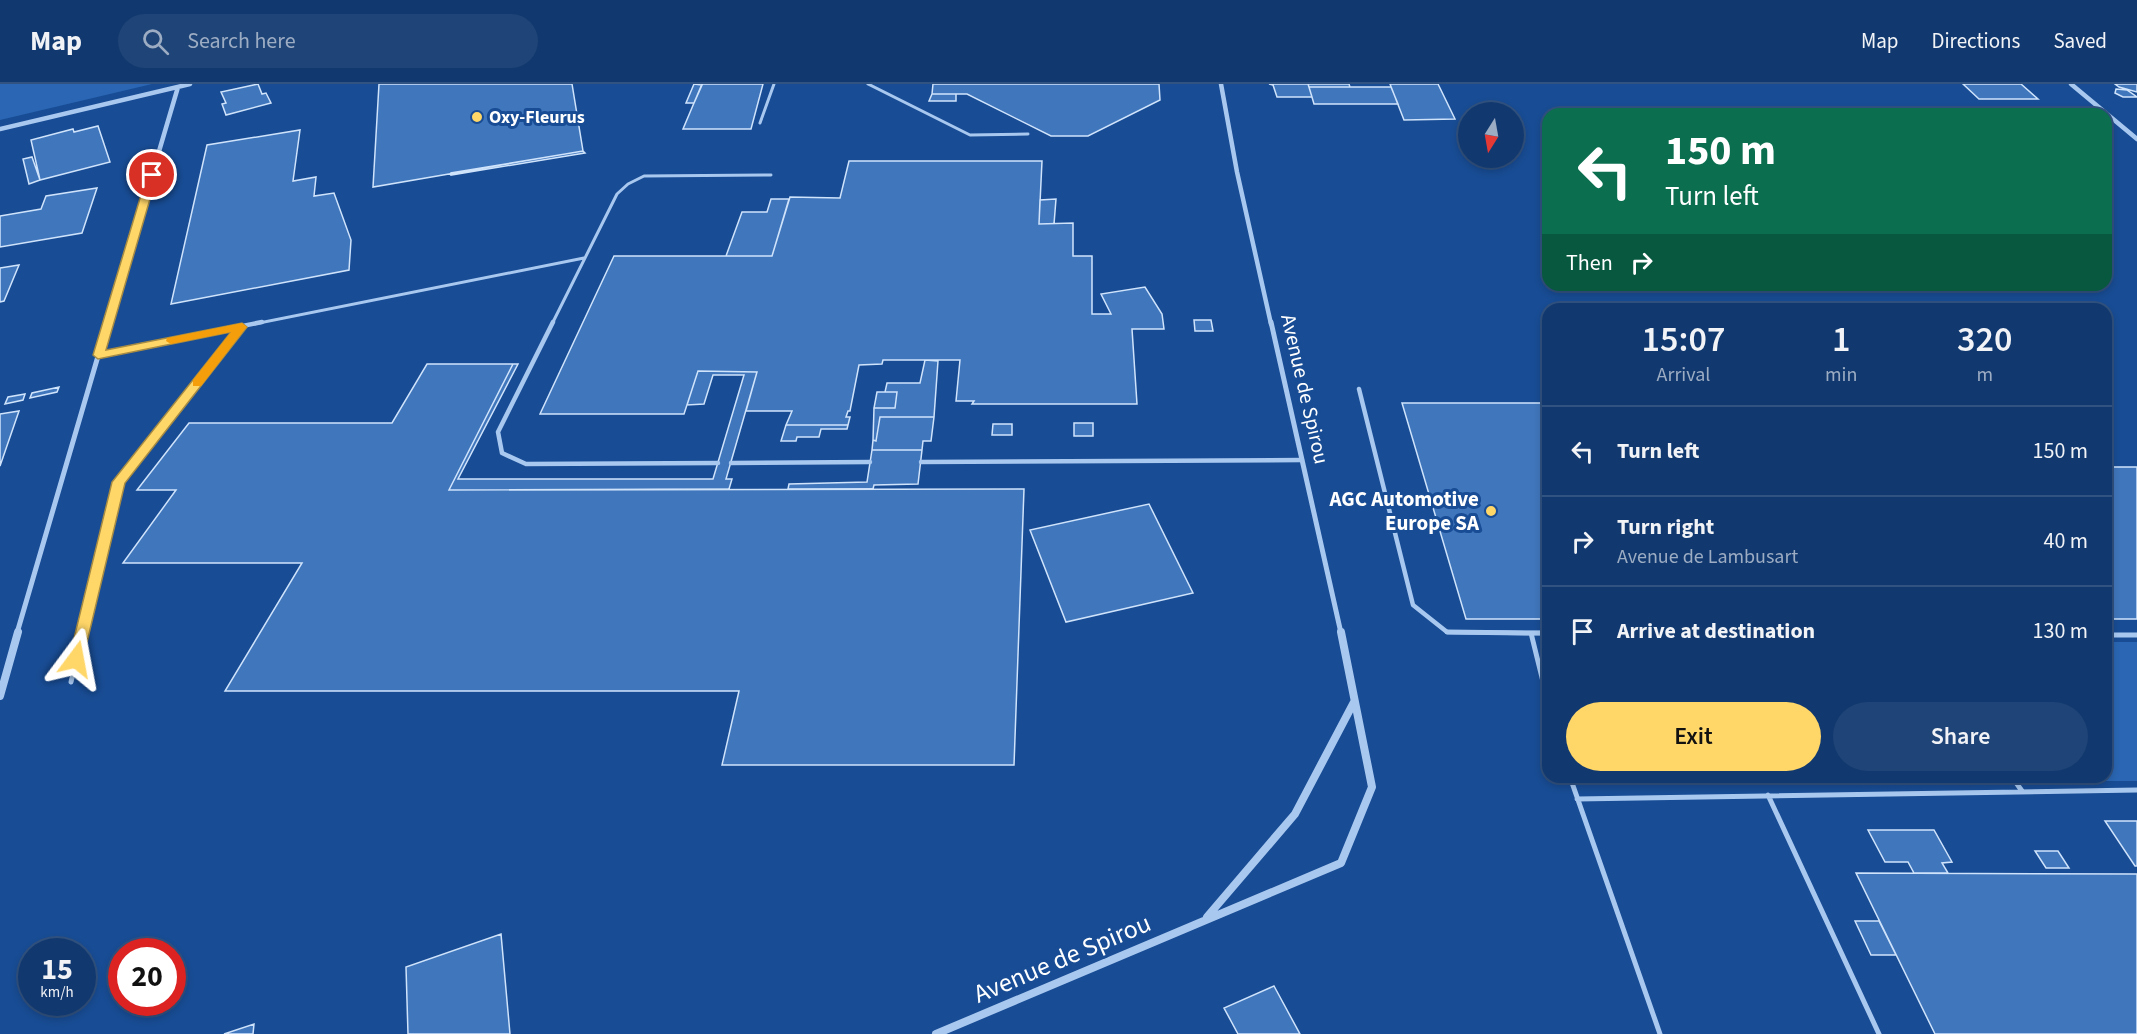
<!DOCTYPE html>
<style>
body{margin:0;font-family:"Source Sans 3",sans-serif;background:#1f4477;color:#f1f3f6;height:100vh;display:flex;flex-direction:column;font-size:22px;white-space:nowrap}
*{box-sizing:border-box;margin:0}
p{font-size:20px;color:#9cacc3}
.icon{flex:none;width:33px;height:33px;fill:none;stroke:currentColor;stroke-width:2;stroke-linecap:round;stroke-linejoin:round}
.map{position:relative;flex:1;overflow:hidden}
.sheet{position:absolute;left:1542px;top:219px;width:570px;height:480px;display:flex;flex-direction:column;background:#12396f;border-radius:18px;box-shadow:0 3px 9px #0003,0 0 0 2px #315382}
.sheet>*{flex:none}
.guide{position:absolute;left:1542px;top:24px;width:570px;height:183px;border-radius:18px;box-shadow:0 3px 9px #0003,0 0 0 2px #315382;background:#0b6e4f;color:#fff;overflow:hidden}
.needle{width:39px;rotate:191deg}
.controls{position:absolute;left:1458px;top:18px;display:grid;gap:12px}
.controls a{display:grid;place-items:center;width:66px;height:66px;border-radius:50%;background:#12396f;box-shadow:0 3px 9px #0003,0 0 0 2px #315382;font-size:30px}
.speed{position:absolute;left:18px;top:854px;display:flex;gap:12px;font-size:30px;font-weight:700;text-align:center}
.speed>*{display:grid;place-content:center;width:78px;height:78px;border-radius:50%;background:#12396f;box-shadow:0 3px 9px #0003,0 0 0 2px #315382;line-height:1}
.speed small{font-size:15px;font-weight:400}
.speed .limit{border:9px solid #d22;background:#fff;color:#111}
.pin{position:absolute;display:grid;place-items:center;width:51px;height:51px;color:#fff;margin:-26px;border:3px solid #fff;border-radius:50%;box-shadow:0 2px 6px #0007}
.me{position:absolute;width:66px;margin:-33px;rotate:13deg;stroke-linejoin:round;filter:drop-shadow(0 0 4px #0008)}
.turn{display:flex;align-items:center;gap:21px;height:126px;padding:0 24px;font-size:27px}
.turn .icon{width:78px;height:78px;stroke-width:2.5}
.turn b{display:block;font-size:42px;line-height:51px}
.then{display:flex;align-items:center;height:57px;padding:0 24px;background:#0003;gap:12px;font-size:22px}
.eta{display:flex;justify-content:space-evenly;align-items:center;height:102px;text-align:center}
.eta b{font-size:36px;font-weight:600;line-height:42px}
.button{display:flex;gap:12px;margin-top:auto;padding:12px 24px}
.button a{flex:1;height:69px;border-radius:36px;background:#ffd668;color:#111;font-size:24px;font-weight:600;line-height:69px;text-align:center}
.button a+a{background:#1f4477;color:#f1f3f6}
ul{padding:0;list-style:none}
li{display:flex;align-items:center;gap:18px;height:90px;padding:0 24px;border-top:2px solid #315382}
li div{flex:1}
li b{display:block;font-size:22px}
li em{font-style:normal}
header{display:flex;align-items:center;gap:36px;box-sizing:border-box;height:84px;padding:0 30px;background:#12396f;border-bottom:2px solid #315382}
header strong{font-size:28px}
nav{display:flex;gap:33px;margin-inline-start:auto;font-size:21px}
.search{width:420px;height:54px;background:#1f4477;display:flex;align-items:center;gap:15px;box-sizing:border-box;padding:0 21px;border-radius:33px;color:#9cacc3;font-size:22px}
.map>svg:first-child{display:block}
.green{fill:#2a66b3}
.building{fill:#4076bc;stroke:#cfe3fb;stroke-width:1.5}
.lines{fill:none;stroke-linecap:round;stroke-linejoin:round}
.service-far2{stroke:#a8c8f0;stroke-width:3}
.service-far1{stroke:#a8c8f0;stroke-width:4.5}
.service{stroke:#a8c8f0;stroke-width:5}
.minor-far2{stroke:#a8c8f0;stroke-width:4.5}
.minor-far1{stroke:#a8c8f0;stroke-width:5}
.minor{stroke:#a8c8f0;stroke-width:8}
.route{fill:#ffd668;stroke:#a68b44;stroke-width:1.5}
.slow{fill:#f59e0b}
.poi-dot{fill:#ffd668;stroke:#184c94;stroke-width:2}
.labels{text-anchor:middle;stroke-width:6;stroke-linejoin:round;paint-order:stroke}
.far-poi-label{font-size:18px;font-weight:bold;fill:#fff;stroke:#184c94;text-anchor:start}
.street-label{font-size:21px;fill:#fff;stroke:#184c94}
.poi-label{font-size:21px;font-weight:bold;fill:#fff;stroke:#184c94;text-anchor:end}
.near-street-label{font-size:26px;fill:#fff;stroke:#184c94}
</style>
<header>
<strong>Map</strong>
<div class="search"><svg class="icon" aria-label="search" viewBox="0 0 24 24"><circle cx="10" cy="10" r="6"/><path d="M15 15l6 6"/></svg>Search here</div>
<nav><a>Map</a><a>Directions</a><a>Saved</a></nav>
</header>
<div class="map">
<svg width="2137" height="950" viewBox="0 0 2137 950">
<rect width="100%" height="100%" fill="#184c94"/>
<!-- green -->
<path class="green" d="M0 0H152L0 36Z
M2106 558H2137V697H2064L2057 693H2106Z
M1620 693H1745L1748 700 1643 701Z
M1822 693H1958L1954 697 1833 698Z"/>
<!-- building -->
<path class="building" d="M258 0 262 10 266 9 271 19 226 31 222 20 226 19 221 8Z
M379 0H572L583 67 373 103Z
M694 0 702 1 694 19H686Z
M702 0H763L751 45H683Z
M933 0H1159L1160 16 1088 52H1051L967 10H932Z
M1269 0H1308L1312 13H1277L1273 1Z
M1308 0H1349L1350 3H1309Z
M1390 0H1438L1455 35 1404 36Z
M1963 0H2021L2038 15H1979Z
M2115 0H2137V8L2119 3Z
M1309 3H1391L1398 20H1314Z
M2116 5 2127 6 2137 13H2123L2115 9Z
M932 10H956V17H929Z
M98 42 110 78 40 96 31 56 73 45 74 48Z
M300 46 293 97 316 93 314 112 334 109 351 156 349 186 171 220 207 61Z
M583 67 585 69 451 91V89Z
M32 73 40 96 29 100 23 75Z
M849 77H1042L1039 140 1073 139V172H1092V230H1111L1101 210 1145 203 1162 230 1164 245H1132L1137 320H972L974 317H956L960 276H883L882 280 859 281 850 327H848L846 333H850L848 341H786L792 327H746L757 288 698 287 684 330H540L614 172H772L790 113 840 114Z
M97 104 82 149 0 163V132L41 125 46 112Z
M771 115H789L772 172H726L742 128H767Z
M1056 115 1054 140H1039L1040 116Z
M19 181 4 217 0 218V184Z
M1194 236H1211L1213 247H1195Z
M925 276 938 277 934 333H880L876 357 873 356 874 324H895L897 308H885L887 299H920Z
M427 280H513L449 406 1024 405 1014 681H722L739 607H225L302 479H123L176 406H137L189 339H392Z
M513 280H518L458 395H713L744 291H713L704 320 687 321 698 287 757 288 726 395H732L729 405 449 406Z
M59 303 57 308 30 314 32 309Z
M877 308H897L895 324H874Z
M25 310 23 316 5 320 8 313Z
M1402 319H1548V535H1466Z
M19 327 0 382V330Z
M880 333H934L931 357H923L922 366H872L873 356 876 357Z
M1074 339H1093V352H1074Z
M993 340H1012V351H992Z
M786 341H848L847 345H821L819 353H797L796 357H781Z
M872 366H922L918 400 874 401 873 405H788L789 400 867 398Z
M2106 383H2137V535H2106Z
M1149 420 1193 509 1066 538 1030 446Z
M2105 737H2137V782H2135Z
M1868 746H1934L1952 778 1942 779 1948 789H1914L1908 778H1885Z
M2035 767H2058L2069 784H2046Z
M1856 789 2137 790V950H1935Z
M1855 837H1879L1896 871H1871Z
M501 850 510 950H408L406 883Z
M1274 902 1300 950H1238L1224 924Z
M254 940 253 950H224Z"/>
<g class="lines">
<!-- service-far2 -->
<path class="service-far2" d="M868 0 970 51 1028 50
M760 39 774 0
M254 240 584 174
M552 240 617 110 628 100 644 92 771 91"/>
<!-- service-far1 -->
<path class="service-far1" d="M553 238 498 348 502 369 526 380 718 379
M98 271 262 238
M1359 305 1413 521 1447 548 1531 549
M921 378 1302 376
M731 379 870 378
M82 549 118 398 241 244
M1531 549H1548"/>
<!-- service -->
<path class="service" d="M1447 548 1531 549
M1548 549H1531L1548 618
M2106 551H2137
M71 598 83 548
M1570 693 1660 950
M2012 693 2022 707
M1768 711 1879 950
M1577 715 2137 706"/>
<!-- minor-far2 -->
<path class="minor-far2" d="M1221 0 1237 88 1271 240
M2071 0 2137 55
M0 45 190 0
M108 240 178 3"/>
<!-- minor-far1 -->
<path class="minor-far1" d="M1271 238 1341 549
M17 549 108 238"/>
<!-- minor -->
<path class="minor" d="M0 612 18 548
M1207 833 1295 730 1354 618
M936 950 1341 779 1372 703 1341 548"/>
</g>
<!-- route -->
<path class="route" d="M152 88 157 91 106 266 242 239 247 243 125 399 83 575 81 580H71L69 575 112 398 231 248 98 275 93 271 147 91Z"/>
<!-- slow -->
<path class="slow" d="M242 239 247 243 245 245 201 302H193V296L231 248 171 260 166 257 167 254Z"/>
<!-- markers -->
<g class="poi-dot">
<circle cx="477" cy="33" r="6"/>
<circle cx="1491" cy="427" r="6"/>
</g>
<g class="labels">
<!-- far-poi labels -->
<g class="far-poi-label">
<text x="489" y="39">Oxy-Fleurus</text>
</g>
<!-- street labels -->
<g class="street-label">
<text transform="translate(1305 305) rotate(77)" y="7">Avenue de Spirou</text>
</g>
<!-- poi labels -->
<g class="poi-label">
<text x="1479" y="422">AGC Automotive<tspan x="1479" dy="24">Europe SA</tspan></text>
</g>
<!-- near-street labels -->
<g class="near-street-label">
<text transform="translate(1062 874) rotate(-23)" y="9">Avenue de Spirou</text>
</g>
</g>
</svg>
<div class="controls">
<a><svg class="needle" viewBox="-14 -14 28 28"><path d="M0-13l5 13h-10z" fill="#e53935"/><path d="M0 13l5-13h-10z" fill="#9cacc3"/></svg></a>
</div>
<div class="speed"><div>15<small>km/h</small></div><div class="limit">20</div></div>
<div class="pin" style="left:152px;top:91px;background:#d93025"><svg class="icon" aria-label="arrive" viewBox="0 0 24 24"><path d="M6 21V4h12l-3 4 3 4H6"/></svg></div>
<svg class="me" style="left:76px;top:575px" viewBox="-20 -20 40 40"><path d="M0-17L14 15 0 8-14 15z" fill="#ffd668" stroke="#fff" stroke-width="4"/></svg>
<div class="guide">
<div class="turn"><svg class="icon" aria-label="left" viewBox="0 0 24 24"><path d="M17 20v-9H6M10 6l-5 5 5 5"/></svg><div><b>150 m</b>Turn left</div></div>
<div class="then">Then<svg class="icon" aria-label="right" viewBox="0 0 24 24"><path d="M7 20v-9h11M14 6l5 5-5 5"/></svg></div>
</div>
<section class="sheet">
<div class="eta">
<div><b>15:07</b><p>Arrival</p></div>
<div><b>1</b><p>min</p></div>
<div><b>320</b><p>m</p></div>
</div>
<ul>
<li><svg class="icon" aria-label="left" viewBox="0 0 24 24"><path d="M17 20v-9H6M10 6l-5 5 5 5"/></svg><div><b>Turn left</b></div><em>150 m</em></li>
<li><svg class="icon" aria-label="right" viewBox="0 0 24 24"><path d="M7 20v-9h11M14 6l5 5-5 5"/></svg><div><b>Turn right</b><p>Avenue de Lambusart</p></div><em>40 m</em></li>
<li><svg class="icon" aria-label="arrive" viewBox="0 0 24 24"><path d="M6 21V4h12l-3 4 3 4H6"/></svg><div><b>Arrive at destination</b></div><em>130 m</em></li>
</ul>
<div class="button"><a>Exit</a><a>Share</a></div>
</section>
</div>
